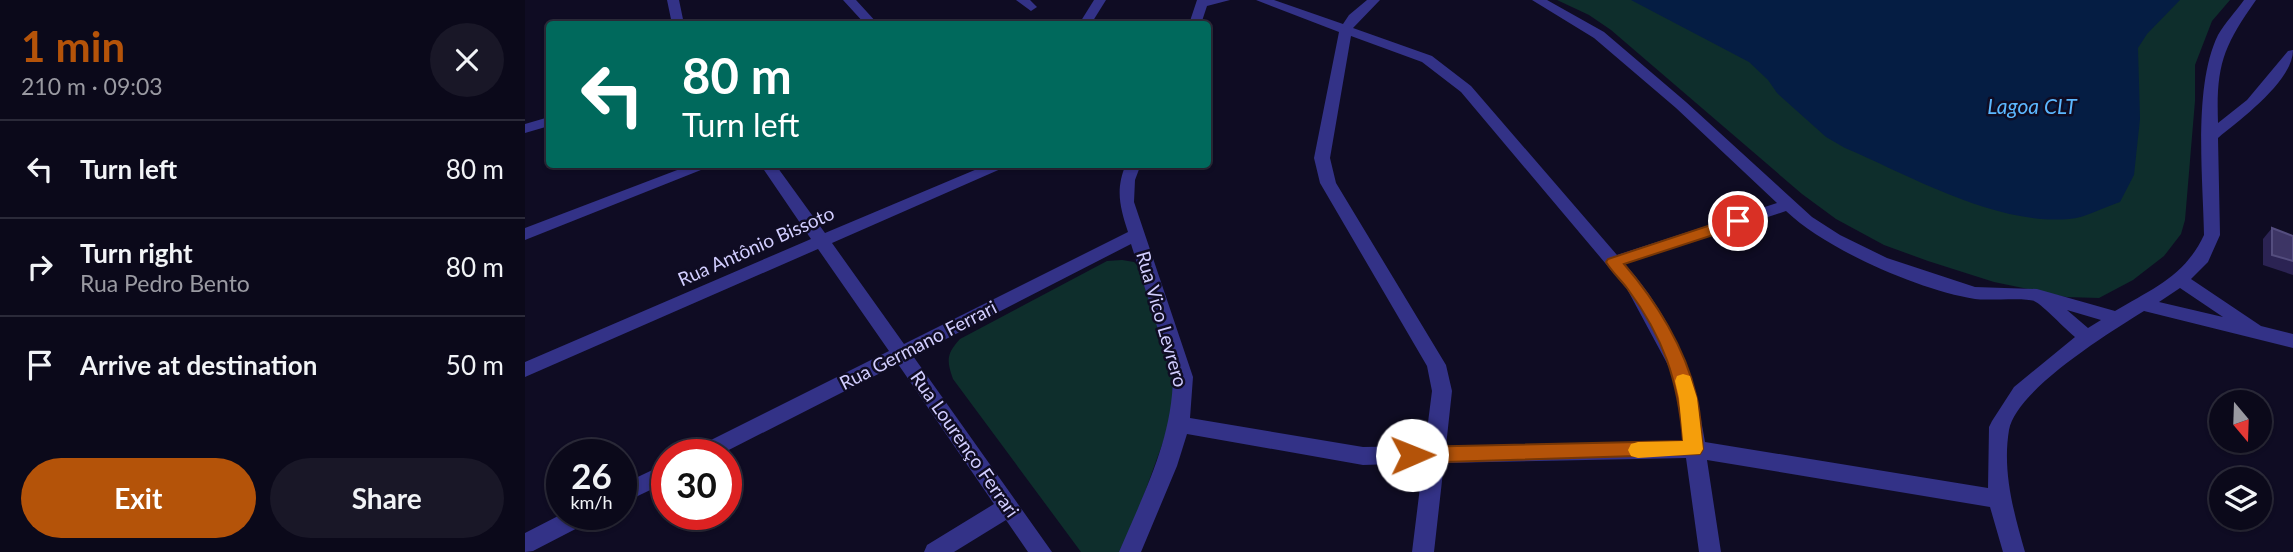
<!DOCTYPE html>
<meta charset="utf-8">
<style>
body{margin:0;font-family:Lato,sans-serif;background:#191727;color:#f1f3f6;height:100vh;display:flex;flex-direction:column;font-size:26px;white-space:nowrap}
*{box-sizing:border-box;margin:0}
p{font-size:23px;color:#9a9aa2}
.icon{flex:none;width:38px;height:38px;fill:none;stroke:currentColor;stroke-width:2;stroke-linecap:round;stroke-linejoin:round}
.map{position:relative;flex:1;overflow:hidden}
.sheet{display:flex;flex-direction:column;background:#0b091a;width:525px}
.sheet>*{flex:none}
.banner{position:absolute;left:21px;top:21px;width:665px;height:147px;border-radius:7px;box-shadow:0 2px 5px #0004,0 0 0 2px #2b2a39;background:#00695c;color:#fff;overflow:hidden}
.needle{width:46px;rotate:161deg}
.controls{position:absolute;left:1684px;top:390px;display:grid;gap:14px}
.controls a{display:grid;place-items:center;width:63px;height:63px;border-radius:50%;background:#0b091a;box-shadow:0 2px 5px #0004,0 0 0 2px #2b2a39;font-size:35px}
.speed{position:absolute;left:21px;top:439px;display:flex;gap:14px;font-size:35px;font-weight:700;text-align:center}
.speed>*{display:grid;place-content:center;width:91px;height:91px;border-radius:50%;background:#0b091a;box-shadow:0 2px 5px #0004,0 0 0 2px #2b2a39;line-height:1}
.speed small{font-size:18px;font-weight:400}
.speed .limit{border:10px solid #d22;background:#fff;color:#111}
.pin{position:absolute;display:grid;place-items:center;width:60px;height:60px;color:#fff;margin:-30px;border:4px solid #fff;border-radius:50%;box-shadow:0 2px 7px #0007}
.me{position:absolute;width:77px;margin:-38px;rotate:89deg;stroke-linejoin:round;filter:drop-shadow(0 0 5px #0008)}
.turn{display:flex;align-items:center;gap:24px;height:147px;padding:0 21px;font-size:32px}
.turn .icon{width:91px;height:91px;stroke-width:2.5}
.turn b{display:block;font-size:49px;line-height:60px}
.round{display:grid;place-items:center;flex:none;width:74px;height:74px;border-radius:37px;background:#191727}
.summary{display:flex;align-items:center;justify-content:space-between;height:119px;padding:0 21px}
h1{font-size:42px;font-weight:700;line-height:52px;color:#b45309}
.action{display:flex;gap:14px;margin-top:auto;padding:14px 21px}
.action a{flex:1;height:80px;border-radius:42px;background:#b45309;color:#fff;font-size:28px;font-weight:700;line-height:80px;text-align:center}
.action a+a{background:#191727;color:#f1f3f6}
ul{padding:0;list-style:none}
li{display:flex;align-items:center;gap:21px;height:98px;padding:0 21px;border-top:2px solid #2b2a39}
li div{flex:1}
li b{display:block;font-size:26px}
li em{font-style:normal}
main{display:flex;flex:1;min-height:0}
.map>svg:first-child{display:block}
.green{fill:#0e2e2c}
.water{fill:#051d43}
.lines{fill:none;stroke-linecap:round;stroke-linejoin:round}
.street{fill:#333287;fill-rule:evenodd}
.wall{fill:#2b2353}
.building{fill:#3d3565;stroke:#544d7e;stroke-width:2}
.route{fill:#b45309;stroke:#753606;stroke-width:2}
.slow{fill:#f59e0b}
.labels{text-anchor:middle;stroke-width:5;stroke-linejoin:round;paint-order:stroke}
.street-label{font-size:19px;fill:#d2ceff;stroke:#0f0c23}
.water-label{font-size:21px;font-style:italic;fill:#5cb8ff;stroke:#0f0c23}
</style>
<main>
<section class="sheet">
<div class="summary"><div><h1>1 min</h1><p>210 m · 09:03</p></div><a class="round"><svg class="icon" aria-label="close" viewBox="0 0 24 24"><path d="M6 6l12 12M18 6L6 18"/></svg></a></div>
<ul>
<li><svg class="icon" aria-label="left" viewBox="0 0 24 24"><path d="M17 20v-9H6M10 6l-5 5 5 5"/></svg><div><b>Turn left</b></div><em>80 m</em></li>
<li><svg class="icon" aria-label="right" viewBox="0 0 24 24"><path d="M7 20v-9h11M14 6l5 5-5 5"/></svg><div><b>Turn right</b><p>Rua Pedro Bento</p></div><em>80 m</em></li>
<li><svg class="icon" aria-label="arrive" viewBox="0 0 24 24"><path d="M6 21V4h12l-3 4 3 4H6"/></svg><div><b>Arrive at destination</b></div><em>50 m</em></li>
</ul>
<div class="action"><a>Exit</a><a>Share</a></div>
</section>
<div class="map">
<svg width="1768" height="552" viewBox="0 0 1768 552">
<rect width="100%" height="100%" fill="#0f0c23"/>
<!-- green -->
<path class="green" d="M1032 0H1705L1687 21 1670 65V101L1660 220 1656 234 1639 256 1608 280 1574 298 1541 297 1469 282 1403 261 1359 245 1311 219 1277 194 1086 30 1064 15Z
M597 260 609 262 616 269 654 398 600 547 595 552H556L428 379C421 360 422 353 435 339L582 261Z"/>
<!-- water -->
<path class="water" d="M1106 0H1655L1622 34 1613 48 1615 119 1609 175 1595 202C1579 207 1560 218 1544 219 1469 225 1386 176 1320 148L1301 137 1252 93 1243 80 1224 62Z"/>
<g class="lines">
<!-- street -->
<path class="street" d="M142 0H154L159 24H147Z
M318 0H331L353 24H340Z
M491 0H505L512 7 506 11Z
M569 0H581L566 24H554Z
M672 0H705L682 6 676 24H664Z
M731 0H749L818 24 824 15 842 0H855L828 28 907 56 946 86 1092 255 1252 203 1151 108 1069 38 1007 0H1022L1079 32 1161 102 1287 217 1315 235 1362 258 1450 287 1512 289 1590 311C1627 289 1660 276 1679 235 1678 178 1668 86 1693 35 1700 23 1711 11 1719 0H1731C1698 47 1691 65 1693 123L1722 100 1763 51 1768 50C1768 81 1716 119 1693 138L1695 235 1683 262 1666 279 1736 326 1768 334V348L1619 311C1585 332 1491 390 1484 430 1477 472 1489 513 1500 552H1478L1465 507 1182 460 1196 552H1174L1161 458 919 463 909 552H887L898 463 838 465 662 434 652 466 616 552H594C618 495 647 441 648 377L606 244 388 356 527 552H503L481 520 429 552H399L402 545 469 504 373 364 194 455H165L168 449 364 351 293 249 0 377V362L286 239 235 164H250L300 233 464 164H487L307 243 379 344 603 232C595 207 590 190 601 164H616L610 180 609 202 668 377 665 418 838 447 900 446 907 391 902 366 795 183 789 158 814 32ZM826 36 897 62 936 92 1102 289 1144 367 1153 398 1159 441 921 446 927 391 921 365 811 183 805 158ZM1261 211C1302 250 1394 290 1450 299 1463 301 1500 297 1509 301 1518 305 1540 329 1550 337L1489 387 1467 421 1464 427 1463 488 1180 442C1169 372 1148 319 1100 264ZM1655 288 1698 317 1634 302ZM1542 310 1576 320 1563 328Z
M24 117V126L0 133V124Z
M168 164H191L0 240V228Z
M142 463V482L96 504V485Z
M37 514H69L66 521 8 551 0 552V533Z"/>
</g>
<!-- wall -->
<path class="wall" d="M1747 228 1768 236V275L1738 265V239Z"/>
<!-- building -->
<path class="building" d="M1747 228 1768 236V261L1747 255Z"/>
<!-- route -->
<path class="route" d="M1213 216 1219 218 1221 221 1219 225 1099 264C1131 301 1160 348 1171 395 1176 412 1176 431 1178 449L1175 454 887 463 880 460 877 455 880 449 887 447 1158 441C1153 380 1139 338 1102 288 1095 279 1087 272 1081 262L1083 259Z"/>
<!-- slow -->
<path class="slow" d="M1158 374 1165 376 1172 398 1178 449 1175 454 1113 458 1106 456 1103 450 1106 444 1113 442 1158 441 1154 398 1150 381 1152 376Z"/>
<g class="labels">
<!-- street labels -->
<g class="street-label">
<text transform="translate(231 246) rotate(-24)" y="7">Rua Antônio Bissoto</text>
<text transform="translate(637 319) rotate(74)" y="7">Rua Vico Levrero</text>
<text transform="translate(393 345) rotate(-27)" y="7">Rua Germano Ferrari</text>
<text transform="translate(440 444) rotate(55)" y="7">Rua Lourenço Ferrari</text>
</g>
<!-- water labels -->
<g class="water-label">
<text x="1507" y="114">Lagoa CLT</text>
</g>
</g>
</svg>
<div class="controls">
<a><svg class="needle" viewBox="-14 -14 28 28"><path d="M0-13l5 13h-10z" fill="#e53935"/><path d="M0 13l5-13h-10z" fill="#9a9aa2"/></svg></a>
<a><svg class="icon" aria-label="layers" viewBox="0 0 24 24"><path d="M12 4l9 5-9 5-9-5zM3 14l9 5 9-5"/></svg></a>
</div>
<div class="speed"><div>26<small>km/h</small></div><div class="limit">30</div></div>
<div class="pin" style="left:1213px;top:221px;background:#d93025"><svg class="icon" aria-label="arrive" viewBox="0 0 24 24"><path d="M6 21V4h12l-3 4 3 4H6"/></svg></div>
<svg class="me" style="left:887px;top:455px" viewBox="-20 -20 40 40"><circle r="19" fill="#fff"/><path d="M0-13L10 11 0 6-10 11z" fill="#b45309"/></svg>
<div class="banner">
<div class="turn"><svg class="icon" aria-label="left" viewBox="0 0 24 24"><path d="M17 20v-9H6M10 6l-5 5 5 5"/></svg><div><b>80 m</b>Turn left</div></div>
</div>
</div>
</main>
